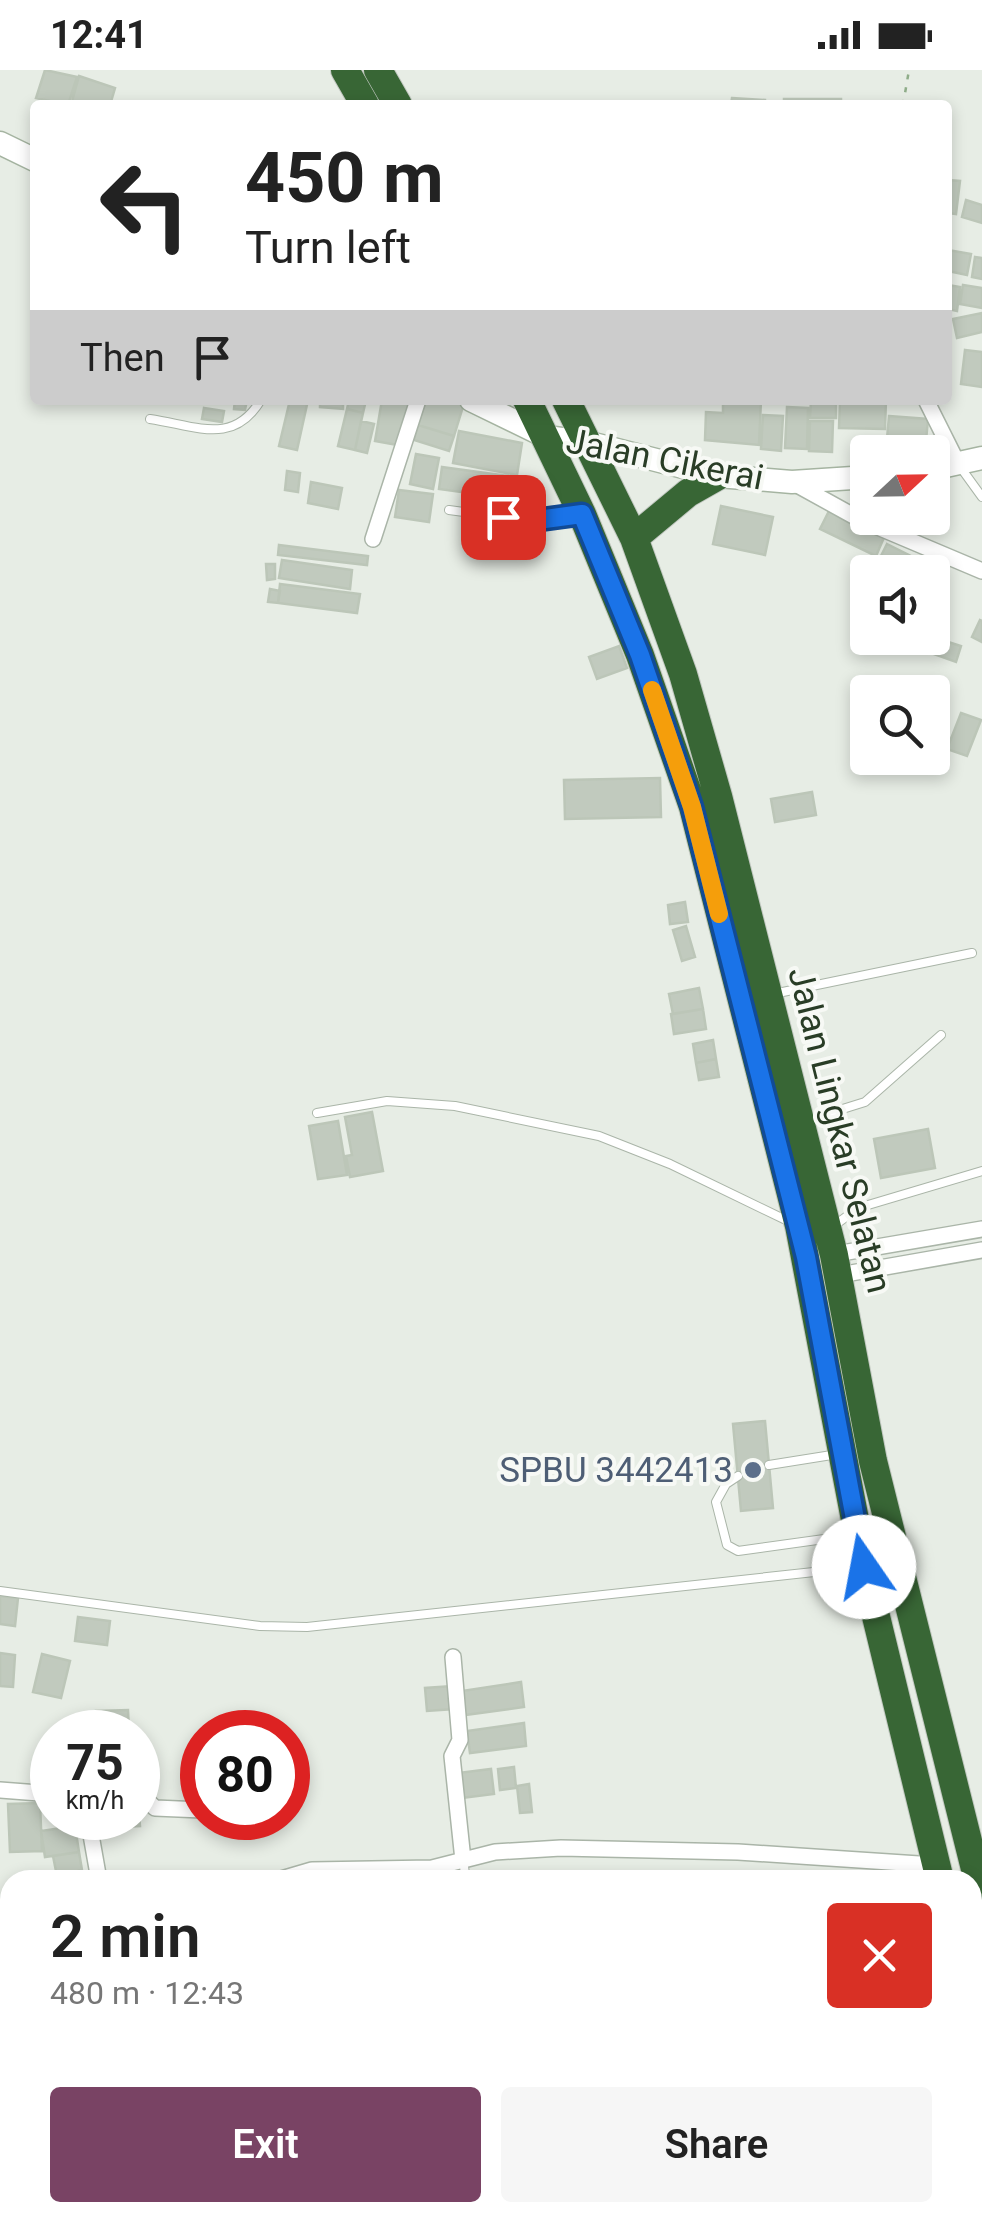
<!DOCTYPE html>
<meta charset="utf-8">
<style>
body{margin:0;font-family:Roboto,sans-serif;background:#f6f6f6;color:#222;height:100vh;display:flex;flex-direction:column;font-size:38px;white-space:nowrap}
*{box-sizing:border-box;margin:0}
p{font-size:32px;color:#767676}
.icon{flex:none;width:55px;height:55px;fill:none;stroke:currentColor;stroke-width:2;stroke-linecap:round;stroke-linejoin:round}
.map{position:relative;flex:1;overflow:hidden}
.sheet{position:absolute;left:0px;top:1800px;width:982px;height:352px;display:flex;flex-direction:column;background:#fff;border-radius:30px 30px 0 0;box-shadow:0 5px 15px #0003}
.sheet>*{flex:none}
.banner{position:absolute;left:30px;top:30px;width:922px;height:305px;border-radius:10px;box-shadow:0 5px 15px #0003;background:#fff;color:#222;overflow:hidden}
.needle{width:65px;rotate:68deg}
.fabs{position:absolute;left:850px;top:365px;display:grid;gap:20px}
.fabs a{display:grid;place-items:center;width:100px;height:100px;border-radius:10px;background:#fff;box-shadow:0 5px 15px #0003;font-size:50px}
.speed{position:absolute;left:30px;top:1640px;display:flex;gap:20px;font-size:50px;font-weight:700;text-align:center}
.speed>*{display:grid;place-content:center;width:130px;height:130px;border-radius:50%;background:#fff;box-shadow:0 5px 15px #0003;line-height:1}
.speed small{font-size:25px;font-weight:400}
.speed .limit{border:15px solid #d22;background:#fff;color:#111}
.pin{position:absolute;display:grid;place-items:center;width:85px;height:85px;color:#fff;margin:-42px;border-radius:20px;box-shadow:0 5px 15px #0006}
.me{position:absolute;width:110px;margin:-55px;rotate:348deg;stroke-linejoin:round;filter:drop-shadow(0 0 8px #0008)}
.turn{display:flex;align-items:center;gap:35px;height:210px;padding:0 50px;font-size:45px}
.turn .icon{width:130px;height:130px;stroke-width:2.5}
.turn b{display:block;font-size:70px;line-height:85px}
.then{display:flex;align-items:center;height:95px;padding:0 50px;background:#0003;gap:20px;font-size:38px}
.round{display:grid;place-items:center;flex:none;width:105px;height:105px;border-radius:10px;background:#f6f6f6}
.head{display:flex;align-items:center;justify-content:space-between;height:170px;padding:0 50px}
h1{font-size:60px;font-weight:600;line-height:75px}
.primary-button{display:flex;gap:20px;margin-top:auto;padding:20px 50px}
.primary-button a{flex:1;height:115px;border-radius:10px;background:#794364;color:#fff;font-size:40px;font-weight:600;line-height:115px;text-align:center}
.primary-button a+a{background:#f6f6f6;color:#222}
.status{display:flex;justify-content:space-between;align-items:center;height:70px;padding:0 50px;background:#fff;direction:ltr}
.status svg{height:28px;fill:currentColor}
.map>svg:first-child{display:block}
.building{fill:#c1cabe;stroke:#bcc6b8;stroke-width:2.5}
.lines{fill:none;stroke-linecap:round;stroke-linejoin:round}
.lane-casing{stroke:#aab5a8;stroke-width:10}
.street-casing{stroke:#aab5a8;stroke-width:18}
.secondary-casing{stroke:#a5b4a1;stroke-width:25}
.highway-casing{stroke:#c3c9c2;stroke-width:30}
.path{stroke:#8fad89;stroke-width:2.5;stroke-dasharray:5 8;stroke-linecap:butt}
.lane{stroke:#fff;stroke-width:8}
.street{stroke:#fff;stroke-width:15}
.secondary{stroke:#fff;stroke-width:22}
.highway{stroke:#386635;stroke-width:28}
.route-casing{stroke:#114b97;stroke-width:25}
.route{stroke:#1a73e8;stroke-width:18}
.slow{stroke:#f59e0b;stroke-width:18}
.service-dot{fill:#5c6f8a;stroke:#f7f9f5;stroke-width:4}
.labels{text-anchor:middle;stroke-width:8;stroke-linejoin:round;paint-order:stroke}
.street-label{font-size:35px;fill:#293d26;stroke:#f7f9f5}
.service-label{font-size:35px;fill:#4e5e75;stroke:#f7f9f5;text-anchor:end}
</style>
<div class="status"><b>12:41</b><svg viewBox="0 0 49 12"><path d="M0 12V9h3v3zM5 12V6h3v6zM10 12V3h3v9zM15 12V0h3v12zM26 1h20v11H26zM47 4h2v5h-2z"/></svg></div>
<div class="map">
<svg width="982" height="2152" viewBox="0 0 982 2152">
<rect width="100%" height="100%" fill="#e7ede5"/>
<!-- building -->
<path class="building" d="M45 0 77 7 68 35 36 28Z
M79 6 115 18 110 35H71Z
M732 28 765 30V35H731Z
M784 29H841V35H784Z
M948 110 960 111 956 144 948 143Z
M966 130 982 135V153L962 147Z
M948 180 971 184 967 205 948 201Z
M975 187 982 188V209L972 207Z
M948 215 960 217 957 241 948 239Z
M963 215 982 218V238L960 234Z
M982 243V262L957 268 953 249Z
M965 280 982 282V317L961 314Z
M235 330H247L245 340 234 339Z
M290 330H308L297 380 279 376Z
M320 330H343V339L320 337Z
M349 330H366L363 343 347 339Z
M382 330H411L403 376 375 371Z
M426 330H465L454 366 418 355Z
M723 330H761L759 375 705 370 706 342 723 343Z
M811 330H836V348H810Z
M840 330H886L885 359 839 358Z
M787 337 808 338 807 379 785 378Z
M204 338 224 341 222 352 202 349Z
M347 339 363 343 355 380 338 376Z
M763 345 783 346 781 381 761 379Z
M889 346 928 349 925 382 886 380Z
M361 351 374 354 367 383 355 380Z
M810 351H833L832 382 809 381Z
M418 355 454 366 449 381 414 370Z
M459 361 522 373 517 405 453 393Z
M416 384 439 388 433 419 410 414Z
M442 397 522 408 519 430 439 419Z
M287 401 300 403 298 422 285 420Z
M311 412 342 418 338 439 308 433Z
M399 420 433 424 429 452 395 447Z
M721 436 773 447 765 485 713 474Z
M830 439 885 465 876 486 820 459Z
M496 455 536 459 534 486 493 482Z
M887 474 943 502 932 523V502H873Z
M279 475 368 486 367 495 278 485Z
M282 490 352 500 350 519 279 508Z
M266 494H275V509L267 510Z
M280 514 360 524 357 543 278 533Z
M270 519 280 521 278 533 268 532Z
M980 550 982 551V572L972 567Z
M936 568 961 576 956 592 931 583Z
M619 576 627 598 597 609 589 587Z
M961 643 981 650 967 686 947 679Z
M660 708 661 747 565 749 564 710Z
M812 722 816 745 775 752 771 729Z
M685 832 688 852 670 854 668 835Z
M686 856 695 887 682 891 673 860Z
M699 918 703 939 673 944 669 924Z
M703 939 706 959 674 964 671 944Z
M713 970 716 989 696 993 693 974Z
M716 989 719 1007 699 1010 696 993Z
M372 1042 383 1101 350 1107 346 1086 352 1085 345 1047Z
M338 1051 347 1105 318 1109 309 1056Z
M928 1059 935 1098 881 1108 874 1069Z
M765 1351 773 1438 741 1441 733 1354Z
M0 1526 18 1528 15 1556 0 1554Z
M78 1547 110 1551 107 1575 75 1571Z
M0 1583 15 1585 13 1617 0 1616Z
M42 1584 70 1591 61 1628 33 1622Z
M521 1612 524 1637 465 1645 462 1621Z
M452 1616 454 1639 427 1641 425 1618Z
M128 1640 129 1662H97L96 1641Z
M524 1653 526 1676 470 1683 467 1661Z
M514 1697 516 1718 500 1720 498 1699Z
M491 1699 494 1724 461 1728 458 1703Z
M529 1714 532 1742 520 1743 517 1716Z
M138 1731 140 1756 103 1758 102 1748H138Z
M40 1733 42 1781 10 1782 8 1734Z
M75 1756 79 1782 45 1787 41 1761Z
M79 1782 82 1800 57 1806 53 1786Z
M82 1800 85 1810H58L57 1806Z
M36 1803 37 1810H16L15 1806Z
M553 1807V1810H510V1808Z
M48 2142H89L90 2152H49Z
M164 2142H199L200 2152H164Z
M220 2142H248L249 2152H221Z"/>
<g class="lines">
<defs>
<path id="lane" d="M150 349C197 356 233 376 261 330
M961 398 982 427
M449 440 530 451 578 445
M773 924 972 883
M317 1043 387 1031 455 1036 599 1066 670 1094 790 1152
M804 1051 865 1032 941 965
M831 1158 858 1138 982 1101
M769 1395 838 1384
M738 1406 726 1414 716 1432 727 1475 738 1481 853 1465
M0 1521 260 1556 307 1557 860 1497
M463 1790 466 1810"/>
<path id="street" d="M926 330 958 394
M792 412 859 449 982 501
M373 469 418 330
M830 1185 982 1159
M834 1206 982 1180
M453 1587 460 1670 452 1686 463 1790
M0 1720 52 1724
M138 1722 155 1738 202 1740
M88 1748 99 1810
M278 1810 312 1800 432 1798 495 1782 561 1778 738 1782 934 1795
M202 2142V2152
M260 2152V2142"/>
<path id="secondary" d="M0 73 35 90
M471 330 547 367 590 373 718 406 792 412 868 407
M932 399 982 388"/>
<path id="highway" d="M345 0 365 35
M378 0 398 35
M527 330 582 444 640 585 693 737 799 1156 864 1497 940 1810
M566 330 634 468 683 604 718 726 834 1185 873 1391 982 1827
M634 468 688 423 718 406
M972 1894 982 1918"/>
</defs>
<!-- lane casing -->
<use href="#lane" class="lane-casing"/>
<!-- street casing -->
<use href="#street" class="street-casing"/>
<!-- secondary casing -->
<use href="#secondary" class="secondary-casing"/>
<!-- highway casing -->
<use href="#highway" class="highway-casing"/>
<!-- path -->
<path class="path" d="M903 35 909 0"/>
<!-- lane -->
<use href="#lane" class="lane"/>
<!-- street -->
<use href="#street" class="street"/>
<!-- secondary -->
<use href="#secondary" class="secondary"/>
<!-- highway -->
<use href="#highway" class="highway"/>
</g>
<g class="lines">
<defs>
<path id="route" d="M503 447 530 451 582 444 640 585 692 737 806 1187 864 1497"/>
</defs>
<!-- route casing -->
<use href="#route" class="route-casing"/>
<!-- route -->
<use href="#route" class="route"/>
<!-- slow -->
<path class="slow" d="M652 620 692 737 719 844"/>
</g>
<!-- markers -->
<circle class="service-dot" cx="753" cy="1400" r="10"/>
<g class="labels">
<!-- street labels -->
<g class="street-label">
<text transform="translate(665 389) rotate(11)" y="12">Jalan Cikerai</text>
<text transform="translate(840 1060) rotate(76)" y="12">Jalan Lingkar Selatan</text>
</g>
<!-- service labels -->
<g class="service-label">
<text x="733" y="1412">SPBU 3442413</text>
</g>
</g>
</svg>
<div class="fabs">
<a><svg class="needle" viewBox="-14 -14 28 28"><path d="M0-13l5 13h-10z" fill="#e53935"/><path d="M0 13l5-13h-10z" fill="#767676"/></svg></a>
<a><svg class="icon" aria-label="sound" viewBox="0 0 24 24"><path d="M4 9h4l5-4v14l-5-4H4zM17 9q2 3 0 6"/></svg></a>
<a><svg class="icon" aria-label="search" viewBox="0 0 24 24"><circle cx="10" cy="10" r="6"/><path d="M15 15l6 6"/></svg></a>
</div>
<div class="speed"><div>75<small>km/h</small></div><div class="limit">80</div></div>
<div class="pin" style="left:503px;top:447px;background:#d93025"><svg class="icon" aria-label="arrive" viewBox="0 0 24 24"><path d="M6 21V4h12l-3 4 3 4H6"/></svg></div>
<svg class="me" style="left:864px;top:1497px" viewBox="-20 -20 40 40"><circle r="19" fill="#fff"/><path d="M0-13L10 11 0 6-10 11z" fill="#1a73e8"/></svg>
<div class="banner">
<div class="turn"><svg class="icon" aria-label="left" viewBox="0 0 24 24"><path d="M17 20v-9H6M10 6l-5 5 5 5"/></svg><div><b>450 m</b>Turn left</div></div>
<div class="then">Then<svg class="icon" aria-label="arrive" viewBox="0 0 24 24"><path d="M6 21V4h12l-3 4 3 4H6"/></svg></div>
</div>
<section class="sheet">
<div class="head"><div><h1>2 min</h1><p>480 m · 12:43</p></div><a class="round" style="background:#d93025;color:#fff"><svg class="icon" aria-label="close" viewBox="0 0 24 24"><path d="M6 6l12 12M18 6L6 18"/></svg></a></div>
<div class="primary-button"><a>Exit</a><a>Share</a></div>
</section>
</div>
